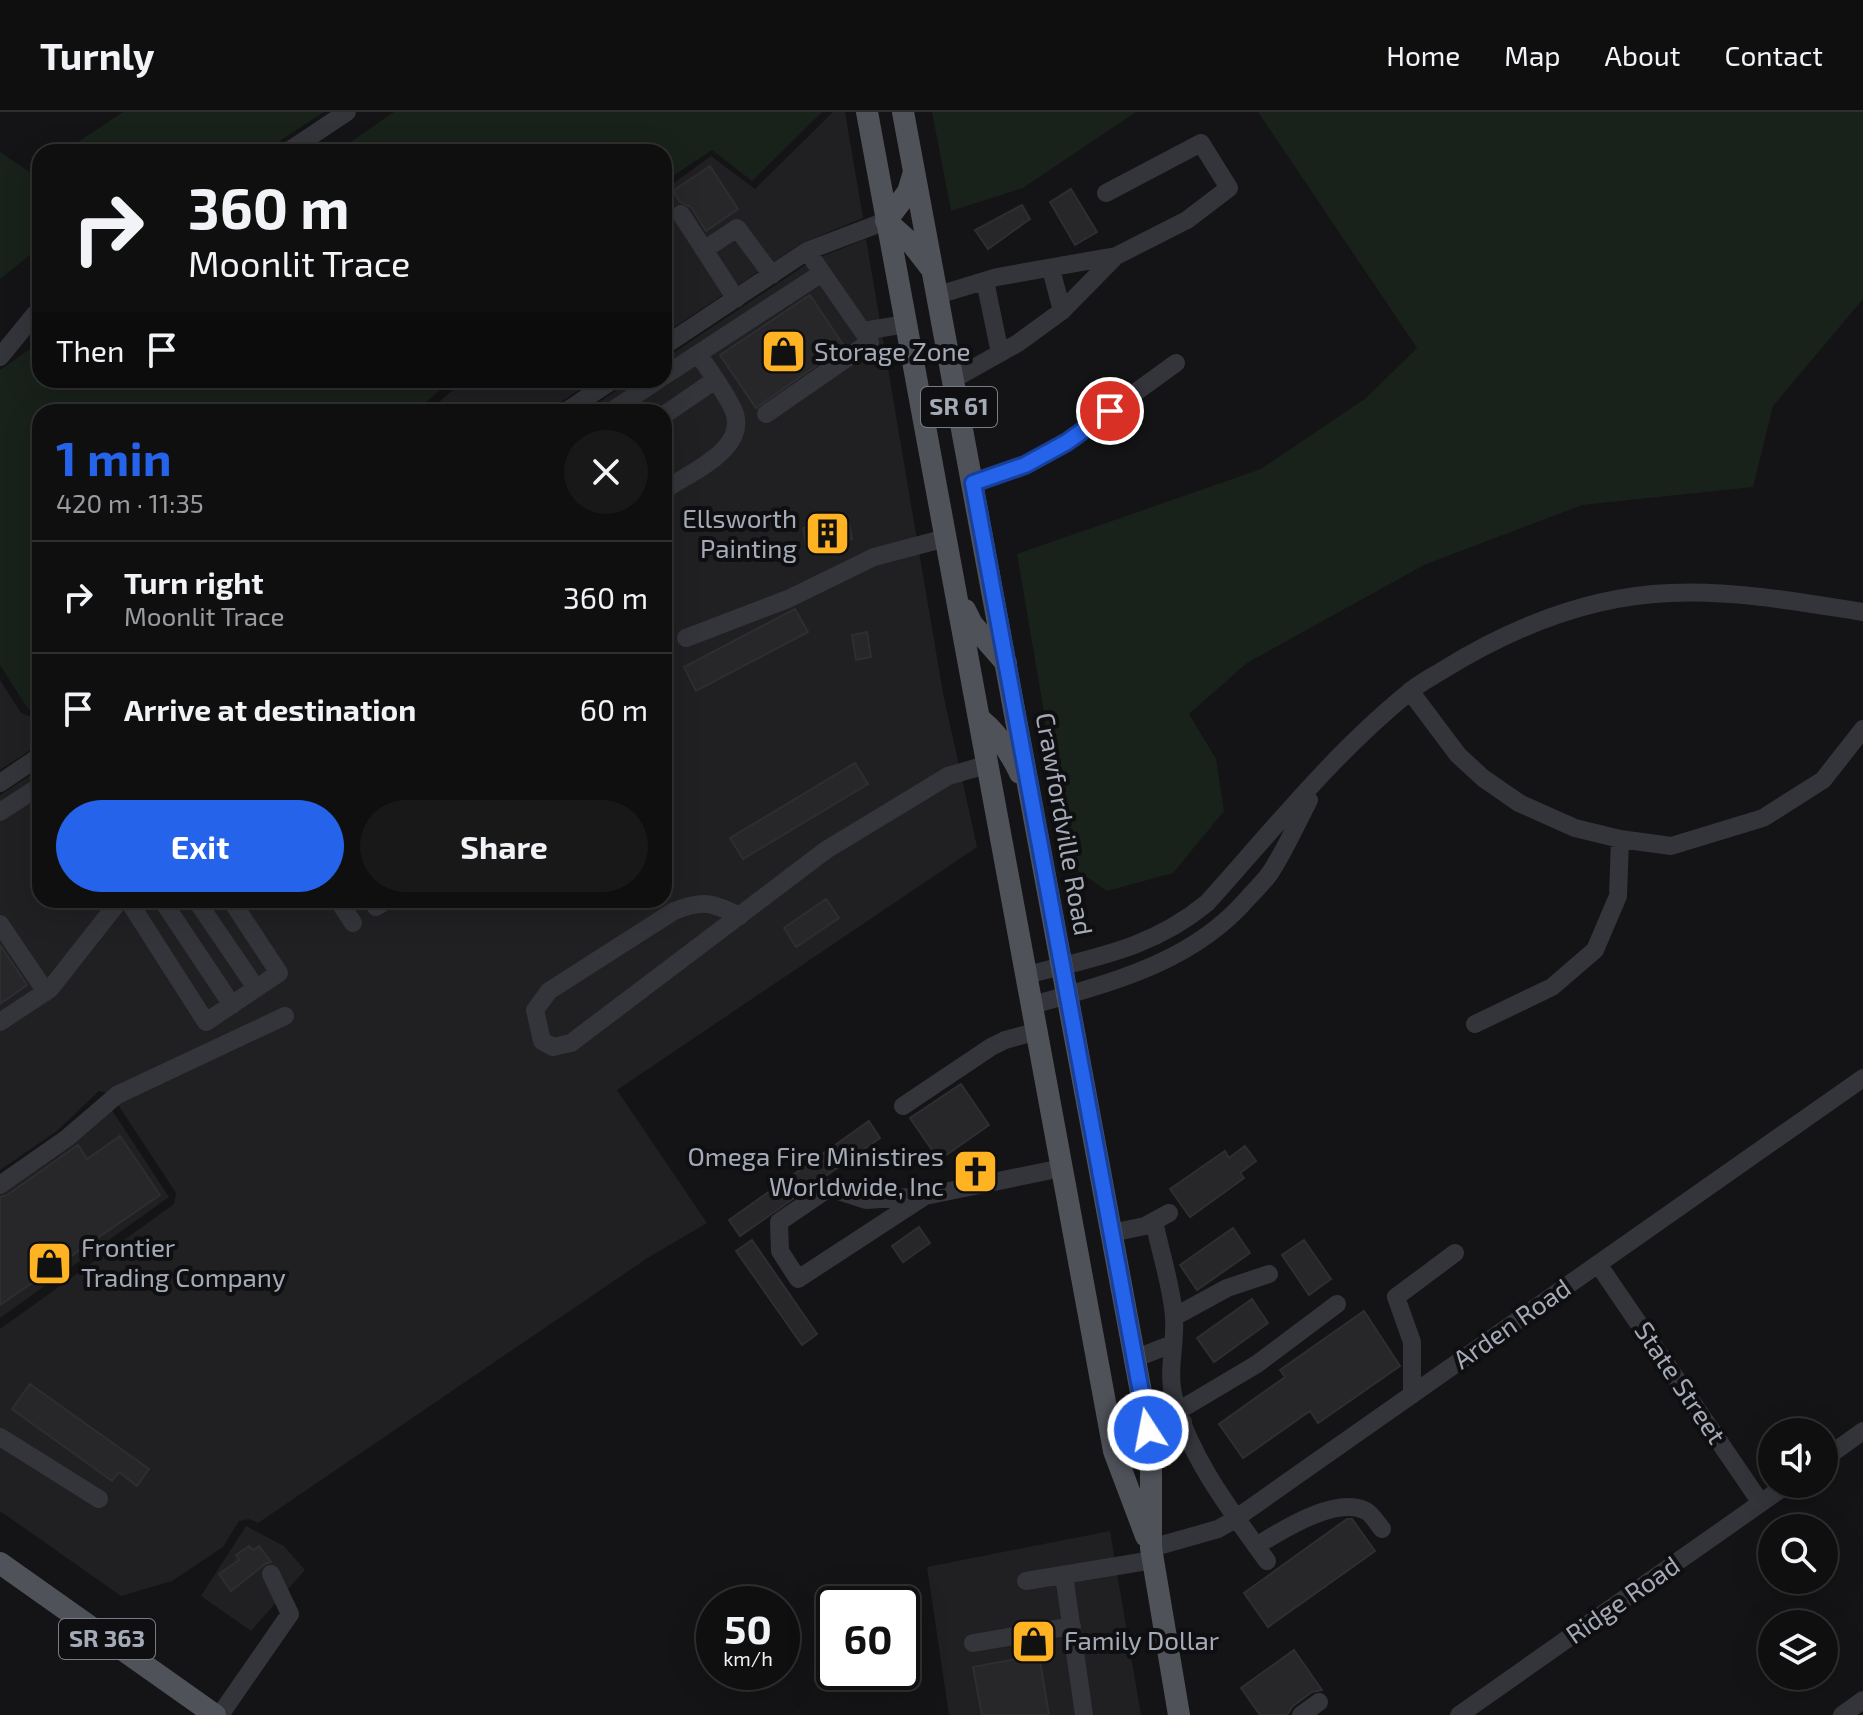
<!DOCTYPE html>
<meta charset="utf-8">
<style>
body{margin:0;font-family:"Exo 2",sans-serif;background:#181819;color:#f1f3f6;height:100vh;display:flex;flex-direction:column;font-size:30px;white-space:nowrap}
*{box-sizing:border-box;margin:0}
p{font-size:26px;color:#9b9c9f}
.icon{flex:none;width:44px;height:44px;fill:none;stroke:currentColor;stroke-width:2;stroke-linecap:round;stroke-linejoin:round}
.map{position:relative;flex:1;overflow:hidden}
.details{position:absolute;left:32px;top:292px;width:640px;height:504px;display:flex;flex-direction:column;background:#0f0f10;border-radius:24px;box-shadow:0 8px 32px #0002,0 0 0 2px #2f2f30}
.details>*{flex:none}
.top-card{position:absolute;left:32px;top:32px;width:640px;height:244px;border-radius:24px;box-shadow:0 8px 32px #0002,0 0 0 2px #2f2f30;background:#0f0f10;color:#f1f3f6;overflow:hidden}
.controls{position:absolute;left:1758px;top:1306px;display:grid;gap:16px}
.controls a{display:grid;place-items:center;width:80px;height:80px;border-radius:50%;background:#0f0f10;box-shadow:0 8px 32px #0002,0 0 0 2px #2f2f30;font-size:40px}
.speed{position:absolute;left:696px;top:1474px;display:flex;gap:16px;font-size:40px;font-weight:700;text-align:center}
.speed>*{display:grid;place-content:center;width:104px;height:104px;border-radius:50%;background:#0f0f10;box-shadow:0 8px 32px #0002,0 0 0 2px #2f2f30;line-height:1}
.speed small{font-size:20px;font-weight:400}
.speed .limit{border:4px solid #111;border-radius:12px;background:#fff;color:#111}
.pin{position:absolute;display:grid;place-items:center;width:68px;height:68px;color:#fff;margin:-34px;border:4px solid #fff;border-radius:50%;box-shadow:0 2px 8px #0007}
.me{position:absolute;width:88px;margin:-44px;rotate:349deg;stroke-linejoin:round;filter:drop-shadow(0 0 6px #0008)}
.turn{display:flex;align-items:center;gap:28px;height:168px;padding:0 24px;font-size:36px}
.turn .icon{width:104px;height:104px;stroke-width:2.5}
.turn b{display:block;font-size:56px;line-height:68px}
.then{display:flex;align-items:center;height:76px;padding:0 24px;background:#0003;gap:16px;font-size:30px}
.round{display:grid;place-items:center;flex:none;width:84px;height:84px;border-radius:42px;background:#181819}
.headline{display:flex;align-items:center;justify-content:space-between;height:136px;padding:0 24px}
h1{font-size:48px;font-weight:700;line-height:60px;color:#2563eb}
.action{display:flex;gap:16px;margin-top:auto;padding:16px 24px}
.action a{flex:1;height:92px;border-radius:48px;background:#2563eb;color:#fff;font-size:32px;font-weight:700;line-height:92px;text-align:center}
.action a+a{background:#181819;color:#f1f3f6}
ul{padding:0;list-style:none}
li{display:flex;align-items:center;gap:24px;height:112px;padding:0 24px;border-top:2px solid #2f2f30}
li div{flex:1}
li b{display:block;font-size:30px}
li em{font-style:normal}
header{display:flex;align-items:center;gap:48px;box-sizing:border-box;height:112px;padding:0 40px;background:#0f0f10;border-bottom:2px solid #2f2f30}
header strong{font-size:38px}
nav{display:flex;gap:44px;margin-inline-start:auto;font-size:28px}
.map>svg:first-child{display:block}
.built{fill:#202023}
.green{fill:#19211b}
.building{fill:#27272a;stroke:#2e2e32;stroke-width:2}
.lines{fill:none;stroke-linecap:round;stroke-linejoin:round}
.minor{stroke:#34353b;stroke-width:18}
.major{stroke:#50525a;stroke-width:22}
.route-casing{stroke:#184099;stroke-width:20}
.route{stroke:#2563eb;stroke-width:14}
.labels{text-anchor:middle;stroke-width:8;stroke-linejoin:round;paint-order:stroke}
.shield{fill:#0f0f11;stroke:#777c85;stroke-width:2}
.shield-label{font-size:24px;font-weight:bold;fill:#a4aab7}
.poi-label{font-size:26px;fill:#a4aab7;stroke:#0f0f11;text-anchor:start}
.street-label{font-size:26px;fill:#a4aab7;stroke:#0f0f11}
</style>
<header>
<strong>Turnly</strong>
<nav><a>Home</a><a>Map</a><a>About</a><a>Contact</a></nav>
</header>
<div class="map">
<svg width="1863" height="1603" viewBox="0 0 1863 1603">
<rect width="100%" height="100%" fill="#141416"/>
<!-- built -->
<path class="built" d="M833 0H845L863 106 802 131 664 222V78L711 44 755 77Z
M866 127 943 581 977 735 617 978 707 1111 649 1145 258 1411 249 1407 239 1409 223 1435 172 1469 121 1484 0 1399V1217L174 1092 176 1081 111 982 99 979 57 1019 0 1058V683L40 657V788H664V300H584L632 268H664V247L813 148Z
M464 268H594L546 300H428Z
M0 568 21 601 40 608V632L0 658Z
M104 986 169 1085 0 1206V1069Z
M246 1414 284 1434 305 1458 251 1519 201 1484Z
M1110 1419 1141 1603H949L927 1455Z"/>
<!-- green -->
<path class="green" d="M123 0H324L263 40H63Z
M394 0H822L752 69 712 38 664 70V40H336Z
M932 0H1136L1023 76 951 99Z
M1258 0H1863V187L1773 294 1753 375 1582 393 1424 453 1247 551 1189 602 1216 647 1224 699 1173 761 1107 779 1070 753 1017 442 1261 357 1366 286 1417 236Z
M0 40 31 61 40 56V135L0 167Z
M40 230V268H451L415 300H40V600L28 597 0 553V258Z"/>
<!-- building -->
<path class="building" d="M710 54 738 97 706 119 691 95 680 90 673 79Z
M1071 77 1097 120 1075 133 1050 90Z
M1022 93 1030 107 988 137 975 118Z
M810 183 844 234 756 296 720 243Z
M848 406 852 427 807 437 803 416Z
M795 497 808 520 696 579 684 555Z
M867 520 871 545 856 548 852 523Z
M855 651 868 672 743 747 730 726Z
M826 787 839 806 796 835 784 816Z
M0 833 27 873 0 892Z
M961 972 989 1013 939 1048 910 1006Z
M869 1009 880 1026 740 1124 729 1108Z
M120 1024 160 1083 0 1193V1085L7 1083 78 1033 87 1047Z
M1245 1034 1256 1049 1240 1061 1244 1066 1190 1105 1170 1077 1225 1039 1229 1046Z
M919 1115 930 1131 903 1150 892 1134Z
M1233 1116 1250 1141 1197 1178 1180 1153Z
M752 1128 817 1222 802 1233 736 1139Z
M1304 1128 1331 1167 1309 1183 1282 1143Z
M1252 1187 1268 1211 1214 1250 1197 1226Z
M1364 1199 1400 1254 1318 1311 1310 1299 1243 1346 1219 1312 1285 1265 1280 1258Z
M30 1272 149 1357 137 1374 119 1360 112 1369 12 1297Z
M1347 1407H1352L1375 1439 1268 1515 1244 1481Z
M249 1434 253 1438 259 1434 271 1450 265 1452 231 1479 219 1462 239 1448 236 1443Z
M1294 1538 1322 1578 1312 1580 1293 1594 1287 1603H1260L1241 1576Z
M1039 1543 1049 1603H982L973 1555Z"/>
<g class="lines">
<!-- minor -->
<path class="minor" d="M287 40 347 0
M681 102 736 187
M704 138 737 116 772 163
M1051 157 1062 199
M985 169 1000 241
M938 183 997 165 1116 144 1187 108 1229 76 1201 31 1106 81
M863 219 906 212
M664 234 807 139 886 109
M0 245 35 202 40 199
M664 264 822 161
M954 267 1018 231 1062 199 1116 144
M565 300 613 268
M610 300 658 268
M766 302 870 230 807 139
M664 303 715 268
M973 371 1025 353 1067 330 1176 251
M664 378C691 360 753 335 732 295 723 277 710 259 698 242
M686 526 788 487 874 445 946 426
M1410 579 1458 643 1483 666 1519 691 1575 716 1620 727 1671 734 1763 706 1823 668 1863 617
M0 671 40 644
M0 700 40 674
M128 788 206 910 279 861 231 788
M162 788 232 893
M196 788 256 876
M338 788 353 811
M372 788 376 795 387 788
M740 804C712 791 704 787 674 799L549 879 535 898 542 929 553 935 571 931 826 738 948 664 989 652
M0 812 46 880
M1027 863C1095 845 1151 837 1207 791 1271 720 1333 642 1408 581 1418 572 1432 565 1443 558 1511 516 1590 484 1670 481 1735 478 1799 490 1863 500
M1033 893C1112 870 1192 851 1248 786 1256 777 1266 768 1272 758 1286 736 1297 711 1309 688
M0 910 50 877 120 788
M1475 912 1552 875 1595 838 1618 784 1620 727
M903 994 991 935 1005 928 1038 919
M0 1073 67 1026 117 983 285 904
M925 1084 866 1088 829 1076 779 1110 780 1139 798 1167 925 1084 1062 1056
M1154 1109C1160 1139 1172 1175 1174 1205 1176 1234 1166 1261 1175 1290 1192 1349 1232 1400 1267 1449
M1111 1121 1145 1114 1169 1101
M1598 1152 1761 1391
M1174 1205 1227 1176 1269 1162
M1134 1247 1172 1232
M1412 1283V1230L1396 1185 1455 1141
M1178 1299 1257 1252 1337 1192
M1148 1318 1183 1310
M0 1325 99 1387
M1824 1347 1863 1319
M1256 1434C1281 1419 1336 1383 1366 1399 1372 1402 1377 1411 1382 1417
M1151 1436 1218 1417 1232 1409 1863 966
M1064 1463 1084 1603
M1026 1469 1153 1448
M973 1531 1072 1514
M220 1603 290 1502 271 1462
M1301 1603 1319 1590
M1459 1603 1788 1372
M1842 1603 1863 1588"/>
<!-- major -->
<path class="major" d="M867 0 1114 1339 1146 1424
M903 0 1151 1334V1436L1179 1603
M914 60 908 80 886 109 913 133 930 155
M965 498 972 512 1006 551
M981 608C999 623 1010 640 1020 661
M0 1451 215 1603"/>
</g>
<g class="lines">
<defs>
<path id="route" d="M1110 299 1067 330 1025 353 973 371 1148 1318"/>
</defs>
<!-- route casing -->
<use href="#route" class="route-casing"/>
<!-- route -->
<use href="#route" class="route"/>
</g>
<!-- icons -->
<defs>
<symbol id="shop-square" viewBox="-11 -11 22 22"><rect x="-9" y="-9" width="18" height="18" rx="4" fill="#ffb323" stroke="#0f0f11"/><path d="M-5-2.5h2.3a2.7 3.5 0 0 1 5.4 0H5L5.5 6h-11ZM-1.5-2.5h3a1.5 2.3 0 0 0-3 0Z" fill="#111"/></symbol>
<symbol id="building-square" viewBox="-11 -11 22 22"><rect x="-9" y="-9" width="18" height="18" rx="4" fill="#ffb323" stroke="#0f0f11"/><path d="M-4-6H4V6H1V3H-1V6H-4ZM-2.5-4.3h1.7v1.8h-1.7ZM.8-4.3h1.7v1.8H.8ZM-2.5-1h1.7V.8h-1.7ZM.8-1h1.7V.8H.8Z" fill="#111"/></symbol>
<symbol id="church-square" viewBox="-11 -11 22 22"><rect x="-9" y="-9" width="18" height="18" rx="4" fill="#ffb323" stroke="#0f0f11"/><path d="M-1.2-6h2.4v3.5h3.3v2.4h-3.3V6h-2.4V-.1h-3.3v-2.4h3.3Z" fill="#111"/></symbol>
</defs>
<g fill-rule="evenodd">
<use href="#shop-square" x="758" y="214" width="51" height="51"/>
<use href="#building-square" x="802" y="396" width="51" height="51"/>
<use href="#church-square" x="950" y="1034" width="51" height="51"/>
<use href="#shop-square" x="24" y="1126" width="51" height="51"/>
<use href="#shop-square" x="1008" y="1504" width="51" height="51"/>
</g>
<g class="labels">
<!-- shield labels -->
<g class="shield">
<rect x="921" y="275" width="76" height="40" rx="6"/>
<rect x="59" y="1507" width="96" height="40" rx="6"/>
</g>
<g class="shield-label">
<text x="959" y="303">SR 61</text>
<text x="107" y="1535">SR 363</text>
</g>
<!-- poi labels -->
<g class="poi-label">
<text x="814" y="249">Storage Zone</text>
<text x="797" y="416" text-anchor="end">Ellsworth<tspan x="797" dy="30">Painting</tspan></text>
<text x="944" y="1054" text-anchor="end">Omega Fire Ministires<tspan x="944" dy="30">Worldwide, Inc</tspan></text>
<text x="81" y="1145">Frontier<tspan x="81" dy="30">Trading Company</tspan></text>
<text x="1064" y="1538">Family Dollar</text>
</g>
<!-- street labels -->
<g class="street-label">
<text transform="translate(1064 712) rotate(80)" y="9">Crawfordville Road</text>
<text transform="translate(1512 1212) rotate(-35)" y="9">Arden Road</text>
<text transform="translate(1680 1271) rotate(56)" y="9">State Street</text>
<text transform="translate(1623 1488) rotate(-35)" y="9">Ridge Road</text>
</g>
</g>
</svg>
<div class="controls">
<a><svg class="icon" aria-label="sound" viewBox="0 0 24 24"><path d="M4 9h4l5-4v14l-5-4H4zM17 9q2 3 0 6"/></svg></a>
<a><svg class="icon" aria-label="search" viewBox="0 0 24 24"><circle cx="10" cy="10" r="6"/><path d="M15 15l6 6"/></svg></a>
<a><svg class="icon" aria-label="layers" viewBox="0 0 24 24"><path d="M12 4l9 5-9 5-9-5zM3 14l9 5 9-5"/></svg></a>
</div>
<div class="speed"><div>50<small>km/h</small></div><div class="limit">60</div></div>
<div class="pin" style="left:1110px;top:299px;background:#d93025"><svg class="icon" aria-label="arrive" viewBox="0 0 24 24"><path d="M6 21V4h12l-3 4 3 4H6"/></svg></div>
<svg class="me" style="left:1148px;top:1318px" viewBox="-20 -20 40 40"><circle r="17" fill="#2563eb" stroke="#fff" stroke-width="3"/><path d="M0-11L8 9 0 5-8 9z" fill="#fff"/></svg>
<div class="top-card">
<div class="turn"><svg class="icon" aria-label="right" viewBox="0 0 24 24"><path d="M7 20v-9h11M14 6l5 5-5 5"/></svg><div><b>360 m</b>Moonlit Trace</div></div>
<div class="then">Then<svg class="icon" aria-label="arrive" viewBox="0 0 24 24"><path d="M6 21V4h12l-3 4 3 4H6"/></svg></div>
</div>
<section class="details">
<div class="headline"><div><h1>1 min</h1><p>420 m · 11:35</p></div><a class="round"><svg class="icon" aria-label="close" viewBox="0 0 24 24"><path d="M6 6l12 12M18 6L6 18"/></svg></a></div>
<ul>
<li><svg class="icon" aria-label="right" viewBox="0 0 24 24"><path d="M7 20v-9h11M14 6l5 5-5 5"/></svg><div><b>Turn right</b><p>Moonlit Trace</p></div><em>360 m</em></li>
<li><svg class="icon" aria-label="arrive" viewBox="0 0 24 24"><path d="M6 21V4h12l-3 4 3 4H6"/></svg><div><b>Arrive at destination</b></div><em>60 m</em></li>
</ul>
<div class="action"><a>Exit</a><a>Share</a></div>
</section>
</div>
